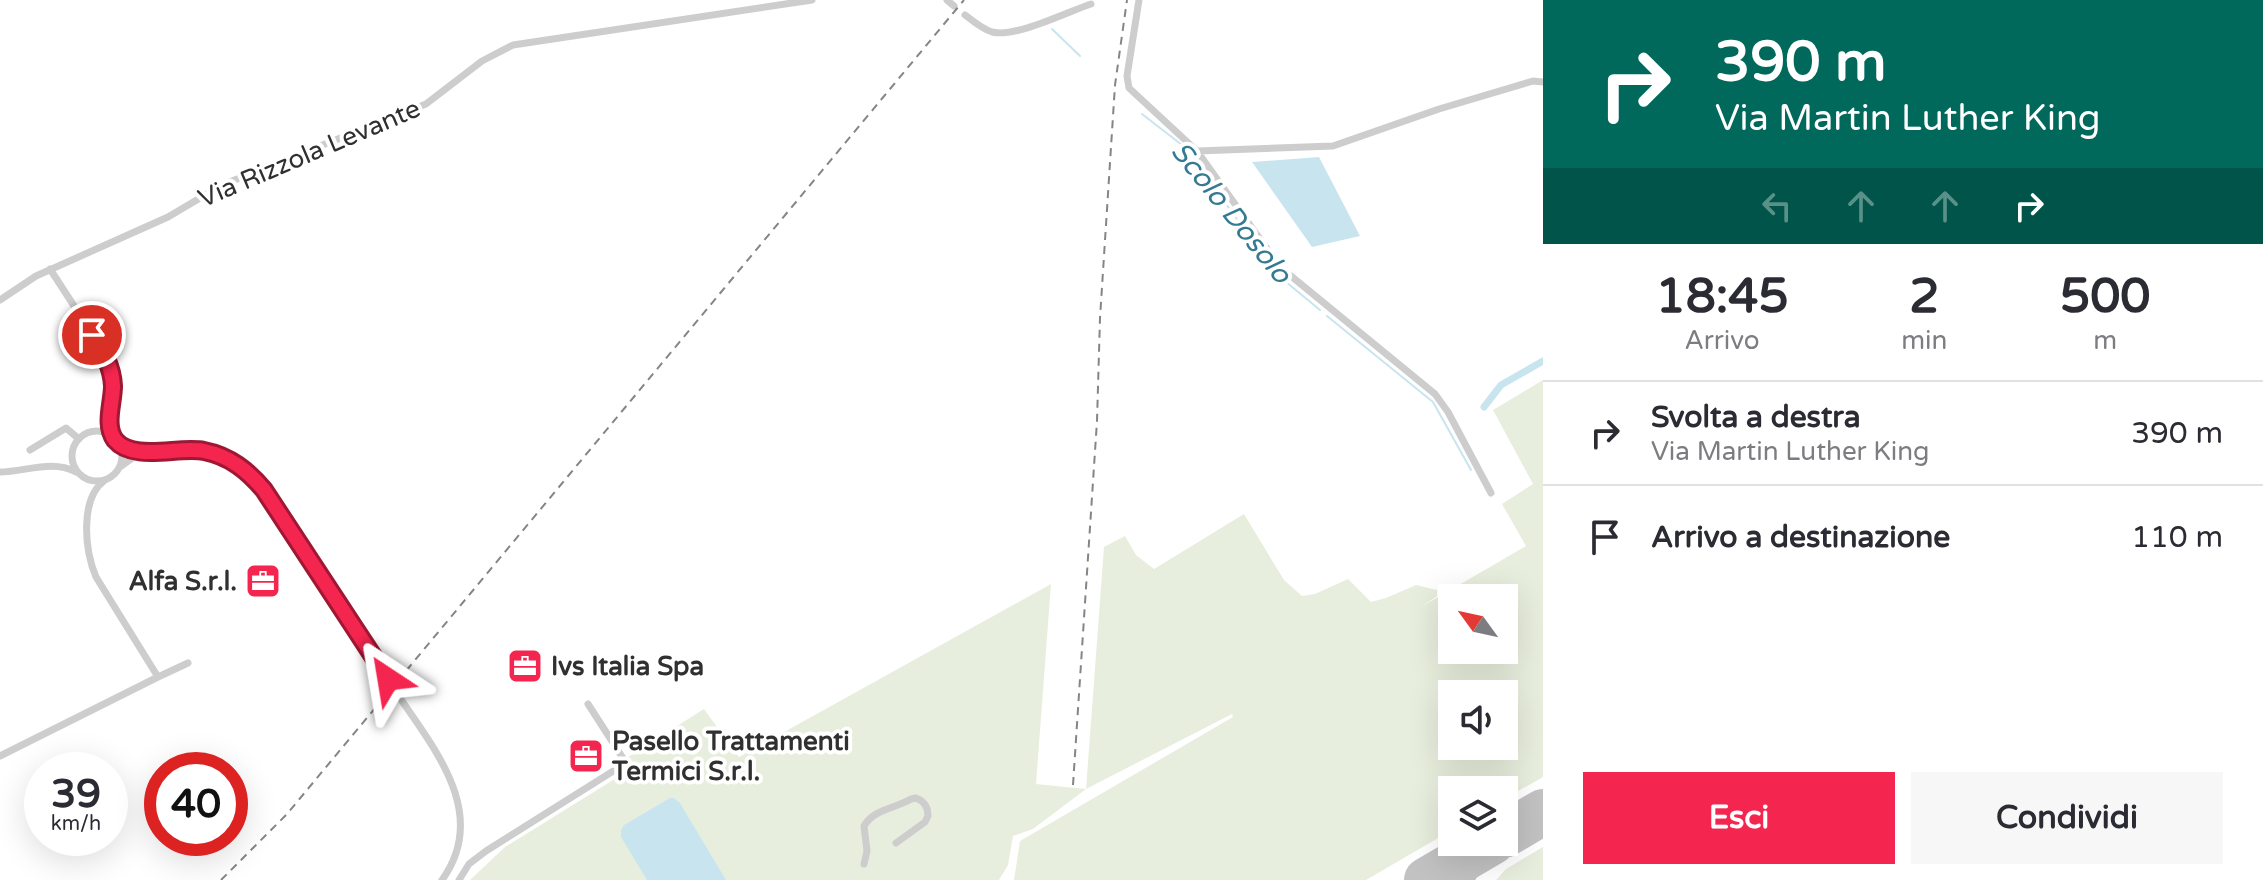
<!DOCTYPE html>
<html lang="it">
<style>
body{margin:0;font-family:"Varela Round",sans-serif;background:#f7f7f7;color:#2b2b33;height:100vh;display:flex;flex-direction:column;font-size:30px;white-space:nowrap}
*{box-sizing:border-box;margin:0}
p{font-size:26px;color:#7c7c81}
.icon{flex:none;width:44px;height:44px;fill:none;stroke:currentColor;stroke-width:2;stroke-linecap:round;stroke-linejoin:round}
.map{position:relative;flex:1;overflow:hidden}
.panel{display:flex;flex-direction:column;background:#fff;width:720px}
.panel>*{flex:none}
.guide{background:#00695c;color:#fff;overflow:hidden}
.needle{width:52px;rotate:303deg}
.buttons{position:absolute;left:1438px;top:584px;display:grid;gap:16px}
.buttons a{display:grid;place-items:center;width:80px;height:80px;border-radius:0px;background:#fff;box-shadow:0 8px 32px #0002;font-size:40px}
.speed{position:absolute;left:24px;top:752px;display:flex;gap:16px;font-size:40px;font-weight:700;text-align:center}
.speed>*{display:grid;place-content:center;width:104px;height:104px;border-radius:50%;background:#fff;box-shadow:0 8px 32px #0002;line-height:1}
.speed small{font-size:20px;font-weight:400}
.speed .limit{border:12px solid #d22;background:#fff;color:#111}
.pin{position:absolute;display:grid;place-items:center;width:68px;height:68px;color:#fff;margin:-34px;border:4px solid #fff;border-radius:50%;box-shadow:0 2px 8px #0007}
.me{position:absolute;width:88px;margin:-44px;rotate:327deg;stroke-linejoin:round;filter:drop-shadow(0 0 6px #0008)}
.turn{display:flex;align-items:center;gap:28px;height:168px;padding:0 40px;font-size:36px}
.turn .icon{width:104px;height:104px;stroke-width:2.5}
.turn b{display:block;font-size:56px;line-height:68px}
.lanes{display:flex;align-items:center;height:76px;padding:0 40px;background:#0003;justify-content:center;gap:40px;direction:ltr}
.lanes .off{opacity:.35}
.eta{display:flex;justify-content:space-evenly;align-items:center;height:136px;text-align:center}
.eta b{font-size:48px;font-weight:800;line-height:56px}
.action{display:flex;gap:16px;margin-top:auto;padding:16px 40px}
.action a{flex:1;height:92px;border-radius:0px;background:#f4254e;color:#fff;font-size:32px;font-weight:800;line-height:92px;text-align:center}
.action a+a{background:#f7f7f7;color:#2b2b33}
ul{padding:0;list-style:none}
li{display:flex;align-items:center;gap:24px;height:104px;padding:0 40px;border-top:2px solid #e1e1e2}
li div{flex:1}
li b{display:block;font-size:30px}
li em{font-style:normal}
main{display:flex;flex:1;min-height:0}
.map>svg:first-child{display:block}
.green{fill:#e8eedd;fill-rule:evenodd}
.water{fill:#c8e5ef}
.lines{fill:none;stroke-linecap:round;stroke-linejoin:round}
.stream{stroke:#c8e5ef;stroke-width:2}
.canal{stroke:#c8e5ef;stroke-width:7}
.taxiway{stroke:#c2c2c2;stroke-width:18}
.runway{stroke:#c2c2c2;stroke-width:46}
.minor-tunnel{stroke:#d6d6d6;stroke-width:7;stroke-dasharray:7 3.5;stroke-linecap:butt}
.minor{stroke:#cdcdcd;stroke-width:7}
.rail{stroke:#858585;stroke-width:2;stroke-dasharray:8 6;stroke-linecap:butt}
.route-casing{stroke:#9f1833;stroke-width:20}
.route{stroke:#f4254e;stroke-width:14}
.labels{text-anchor:middle;stroke-width:8;stroke-linejoin:round;paint-order:stroke}
.street-label{font-size:26px;fill:#303030;stroke:#fff}
.poi-label{font-size:26px;font-weight:bold;fill:#303030;stroke:#fff;text-anchor:start}
.water-label{font-size:28px;font-style:italic;fill:#347a93;stroke:#fff}
</style>
<main>
<div class="map">
<svg width="1543" height="880" viewBox="0 0 1543 880">
<rect width="100%" height="100%" fill="#fff"/>
<!-- green -->
<path class="green" d="M1543 380V777L1504 799V790H1452V830L1366 880H1014L1020 841 1233 717 1232 714 1086 789 1033 829 1013 836 1008 865 999 880H470L505 847 634 767 628 757 704 709 739 757 1051 584 1036 784 1086 789 1104 547 1125 536 1136 555 1154 569 1244 514 1284 580 1302 596 1315 594 1348 579 1371 602 1386 598 1416 585 1437 590V596L1421 607 1526 546 1502 504 1533 484 1493 410ZM1452 598H1504V650H1452ZM1452 694H1504V746H1452Z
M1543 847V880H1496L1506 869Z"/>
<!-- water -->
<path class="water" d="M1319 157 1360 236 1312 247 1252 162Z
M670 798H674L680 803 726 880H647L621 837V830L624 825Z"/>
<g class="lines">
<!-- stream -->
<path class="stream" d="M1052 29 1080 56
M1142 114 1182 145 1280 277 1320 310
M1327 316 1433 402 1471 470"/>
<!-- canal -->
<path class="canal" d="M1484 407 1501 385 1543 361"/>
<!-- taxiway -->
<path class="taxiway" d="M1465 880 1475 862 1494 842"/>
<!-- runway -->
<path class="runway" d="M1504 835 1543 812
M1427 880 1492 842"/>
<!-- minor-tunnel -->
<path class="minor-tunnel" d="M388 679 400 698"/>
<!-- minor -->
<path class="minor" d="M947 0 954 6
M1139 0 1127 76 1129 88 1197 151 1280 267 1435 394 1448 412 1491 493
M965 15C973 21 982 29 992 32 1016 38 1067 12 1091 4
M1197 151 1333 146 1439 109 1533 81 1543 82
M50 269 104 352C108 363 112 373 113 385 114 404 107 420 114 438
M0 300 36 276 168 217 222 185 426 104 482 61 513 45 812 0
M72 456a25 25 0 1 1 50 0a25 25 0 1 1-50 0Z
M117 442C141 456 158 449 184 449 217 448 244 466 264 490L388 679
M30 450 66 428 79 439
M120 467 141 452
M0 472C25 472 52 459 76 472
M158 677 188 663
M400 698C436 751 489 815 442 880
M0 756 158 677 96 577C85 551 79 499 105 480
M864 864 867 851 864 826C874 809 894 809 911 799L916 798C924 801 928 807 928 816L925 822 896 843
M459 880 469 864 486 851 626 763 588 704"/>
<!-- rail -->
<path class="rail" d="M1073 785 1097 421 1100 318 1115 85 1127 0
M221 880 287 814 964 0"/>
</g>
<g class="lines">
<defs>
<path id="route" d="M92 335C103 351 112 366 113 386 113 403 104 425 115 440 133 462 179 446 204 451 230 456 248 471 264 490L388 679"/>
</defs>
<!-- route casing -->
<use href="#route" class="route-casing"/>
<!-- route -->
<use href="#route" class="route"/>
</g>
<!-- icons -->
<defs>
<symbol id="office-square" viewBox="-11 -11 22 22"><rect x="-9" y="-9" width="18" height="18" rx="4" fill="#f4254e" stroke="#fff"/><path d="M-6-3h4V-5.5h4V-3h4V5H-6ZM-1-4.5V-3h2v-1.5ZM-6 0V1H6V0Z" fill="#fff"/></symbol>
</defs>
<g fill-rule="evenodd">
<use href="#office-square" x="243" y="561" width="40" height="40"/>
<use href="#office-square" x="505" y="646" width="40" height="40"/>
<use href="#office-square" x="566" y="736" width="40" height="40"/>
</g>
<g class="labels">
<!-- street labels -->
<g class="street-label">
<text transform="translate(309 153) rotate(-23)" y="9">Via Rizzola Levante</text>
</g>
<!-- poi labels -->
<g class="poi-label">
<text x="237" y="590" text-anchor="end">Alfa S.r.l.</text>
<text x="551" y="675">Ivs Italia Spa</text>
<text x="612" y="750">Pasello Trattamenti<tspan x="612" dy="30">Termici S.r.l.</tspan></text>
</g>
<!-- water labels -->
<g class="water-label">
<text transform="translate(1232 212) rotate(51)" y="10">Scolo Dosolo</text>
</g>
</g>
</svg>
<div class="buttons">
<a><svg class="needle" viewBox="-14 -14 28 28"><path d="M0-13l5 13h-10z" fill="#e53935"/><path d="M0 13l5-13h-10z" fill="#7c7c81"/></svg></a>
<a><svg class="icon" aria-label="sound" viewBox="0 0 24 24"><path d="M4 9h4l5-4v14l-5-4H4zM17 9q2 3 0 6"/></svg></a>
<a><svg class="icon" aria-label="layers" viewBox="0 0 24 24"><path d="M12 4l9 5-9 5-9-5zM3 14l9 5 9-5"/></svg></a>
</div>
<div class="speed"><div>39<small>km/h</small></div><div class="limit">40</div></div>
<div class="pin" style="left:92px;top:335px;background:#d93025"><svg class="icon" aria-label="arrive" viewBox="0 0 24 24"><path d="M6 21V4h12l-3 4 3 4H6"/></svg></div>
<svg class="me" style="left:388px;top:679px" viewBox="-20 -20 40 40"><path d="M0-17L14 15 0 8-14 15z" fill="#f4254e" stroke="#fff" stroke-width="4"/></svg>
</div>
<section class="panel">
<div class="guide">
<div class="turn"><svg class="icon" aria-label="right" viewBox="0 0 24 24"><path d="M7 20v-9h11M14 6l5 5-5 5"/></svg><div><b>390 m</b>Via Martin Luther King</div></div>
<div class="lanes"><svg class="icon off" aria-label="left" viewBox="0 0 24 24"><path d="M17 20v-9H6M10 6l-5 5 5 5"/></svg><svg class="icon off" aria-label="ahead" viewBox="0 0 24 24"><path d="M12 20V5M6 11l6-6 6 6"/></svg><svg class="icon off" aria-label="ahead" viewBox="0 0 24 24"><path d="M12 20V5M6 11l6-6 6 6"/></svg><svg class="icon" aria-label="right" viewBox="0 0 24 24"><path d="M7 20v-9h11M14 6l5 5-5 5"/></svg></div>
</div>
<div class="eta">
<div><b>18:45</b><p>Arrivo</p></div>
<div><b>2</b><p>min</p></div>
<div><b>500</b><p>m</p></div>
</div>
<ul>
<li><svg class="icon" aria-label="right" viewBox="0 0 24 24"><path d="M7 20v-9h11M14 6l5 5-5 5"/></svg><div><b>Svolta a destra</b><p>Via Martin Luther King</p></div><em>390 m</em></li>
<li><svg class="icon" aria-label="arrive" viewBox="0 0 24 24"><path d="M6 21V4h12l-3 4 3 4H6"/></svg><div><b>Arrivo a destinazione</b></div><em>110 m</em></li>
</ul>
<div class="action"><a>Esci</a><a>Condividi</a></div>
</section>
</main>
